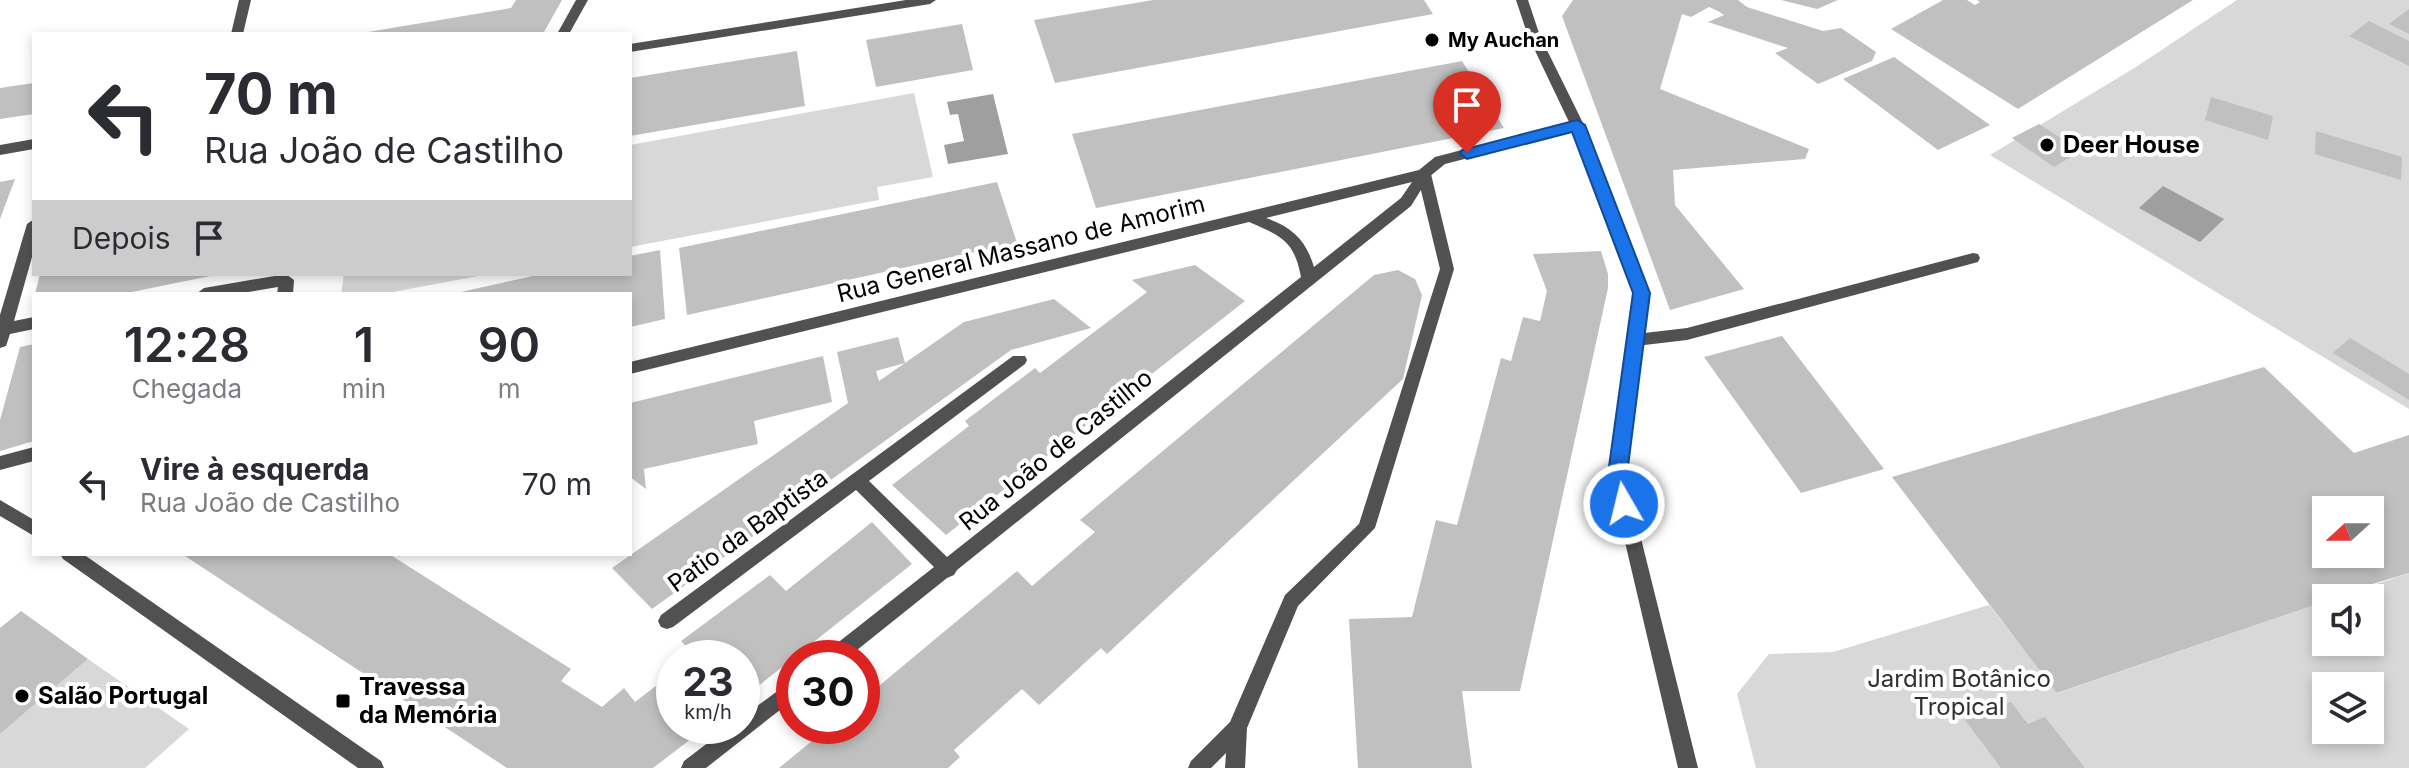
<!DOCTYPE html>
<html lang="pt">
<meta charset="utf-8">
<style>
body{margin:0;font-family:Inter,sans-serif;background:#f7f7f7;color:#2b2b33;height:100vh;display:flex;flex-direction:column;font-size:30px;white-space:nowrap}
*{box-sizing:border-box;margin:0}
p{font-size:26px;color:#7c7c81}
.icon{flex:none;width:44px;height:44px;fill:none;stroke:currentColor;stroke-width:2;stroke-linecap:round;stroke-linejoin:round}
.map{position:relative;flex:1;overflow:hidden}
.drawer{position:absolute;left:32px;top:292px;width:600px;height:264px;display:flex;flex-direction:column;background:#fff;border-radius:0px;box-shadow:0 4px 12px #0003}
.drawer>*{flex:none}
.top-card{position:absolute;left:32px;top:32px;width:600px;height:244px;border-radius:0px;box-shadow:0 4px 12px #0003;background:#fff;color:#2b2b33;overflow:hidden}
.needle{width:52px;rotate:249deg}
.fabs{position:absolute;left:2312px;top:496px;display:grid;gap:16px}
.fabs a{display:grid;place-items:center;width:72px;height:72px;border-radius:0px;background:#fff;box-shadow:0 4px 12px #0003;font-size:40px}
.speed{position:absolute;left:656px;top:640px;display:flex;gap:16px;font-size:40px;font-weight:700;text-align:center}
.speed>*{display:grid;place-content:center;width:104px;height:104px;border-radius:50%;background:#fff;box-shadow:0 4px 12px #0003;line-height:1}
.speed small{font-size:20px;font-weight:400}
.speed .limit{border:12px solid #d22;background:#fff;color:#111}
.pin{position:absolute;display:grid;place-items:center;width:68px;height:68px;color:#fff;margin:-82px -34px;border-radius:50% 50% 50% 0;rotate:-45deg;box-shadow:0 0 8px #0007}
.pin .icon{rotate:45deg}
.me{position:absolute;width:88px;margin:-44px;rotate:352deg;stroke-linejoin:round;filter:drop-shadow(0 0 6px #0008)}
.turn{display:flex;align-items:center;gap:28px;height:168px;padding:0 40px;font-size:36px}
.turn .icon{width:104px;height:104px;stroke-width:2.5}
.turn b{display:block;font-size:56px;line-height:68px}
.then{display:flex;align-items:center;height:76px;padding:0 40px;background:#0003;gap:16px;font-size:30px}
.eta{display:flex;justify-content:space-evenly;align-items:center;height:136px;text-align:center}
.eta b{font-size:48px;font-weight:600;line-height:56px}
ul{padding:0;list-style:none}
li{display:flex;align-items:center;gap:24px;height:112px;padding:0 40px}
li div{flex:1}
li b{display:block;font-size:30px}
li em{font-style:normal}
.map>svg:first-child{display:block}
.green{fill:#d8d8d8;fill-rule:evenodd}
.water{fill:#9f9f9f}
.building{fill:#c0c0c0;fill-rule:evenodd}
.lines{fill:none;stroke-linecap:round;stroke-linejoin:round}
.service{fill:#515151;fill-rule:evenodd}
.minor{fill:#515151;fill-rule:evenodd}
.tertiary{fill:#515151;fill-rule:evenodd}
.route{fill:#1a73e8;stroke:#114b97;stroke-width:2}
.poi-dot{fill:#000;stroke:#fff;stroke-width:3}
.labels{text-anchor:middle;stroke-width:8;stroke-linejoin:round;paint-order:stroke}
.far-poi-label{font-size:20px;font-weight:bold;fill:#000;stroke:#fff;text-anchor:start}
.poi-label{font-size:24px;font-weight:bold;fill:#000;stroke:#fff;text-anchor:start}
.street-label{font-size:24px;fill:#000;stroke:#fff}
.park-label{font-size:24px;fill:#2f2f2f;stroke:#fff}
</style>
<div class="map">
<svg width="2409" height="768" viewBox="0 0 2409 768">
<rect width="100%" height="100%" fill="#fff"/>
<!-- green -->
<path class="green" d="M2237 0H2409V409L1990 155 2136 67Z
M914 93 933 177 877 187 879 200 630 247V145Z
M344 274H489L382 294H341Z
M2409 573V768H1756L1737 694 1769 654 1833 652 1989 605 2058 693 2326 601V642H2370V598H2335ZM2326 686H2370V730H2326Z
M88 659 189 729 145 768H0V734Z"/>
<!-- water -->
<path class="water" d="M993 94 1008 154 948 164 944 145 964 141 958 114 950 115 947 102Z
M2163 186 2224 219 2200 242 2139 208Z"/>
<!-- building -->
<path class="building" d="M516 0H562L544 32 356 34 511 8Z
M1153 0H1424L1433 14 1055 83 1034 20Z
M1573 0H1738L1747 7 1823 31 1841 28 1876 52 1872 61 1818 84 1775 53 1788 48 1708 22 1724 15 1718 11 1709 7 1691 17 1682 14 1660 89 1809 149 1805 159 1673 170 1675 205 1744 289 1670 310 1562 16Z
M1781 0H1838L1817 9Z
M1943 0H1967L1975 5 1980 2 1977 0H2193L2018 109 1891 29Z
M2409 9V34L2389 24Z
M2369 21 2409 41V66L2349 36Z
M962 24 973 70 876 87 866 40Z
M797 51 805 106 630 136V78Z
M1894 57 1990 125 1938 150 1843 79Z
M1462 61 1504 128 1096 208 1072 134Z
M34 83V114L0 119V88Z
M2211 97 2273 116 2268 140 2205 120Z
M2039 124 2081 151 2054 167 2012 138Z
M2316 131 2402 157 2401 180 2315 154Z
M15 179 0 219V182Z
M997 182 1017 243 687 315 679 248Z
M660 250 665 319 630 327V294H452L542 274H630V256Z
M1601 251 1608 274V288L1520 691H1462L1472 768H1358L1349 619 1412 617 1436 520 1457 525 1501 358 1511 361 1523 317 1540 321 1547 291 1533 254Z
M1195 265 1245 301 946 535 892 485 969 426 965 421 1035 368 1040 373 1147 292 1132 280Z
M1398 270 1415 279 1422 295 1403 379 1107 654 1101 648 1039 705 1022 689 954 750 960 757 948 768H779L830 726H862V700L1017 571 1032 586 1095 532 1080 520 1374 275Z
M40 274H215V275L122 294H35Z
M1054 299 1091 328 1011 350 652 609 612 568 848 403 837 352 898 337 905 363 876 371 879 381 964 322Z
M1782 336 1884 469 1801 493 1704 357Z
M2350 338 2409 374V400L2333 353Z
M34 344V441L0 451V420L20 347Z
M823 356 832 402 754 421 758 444 644 469 646 489 630 477V403Z
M2264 367 2354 453 2409 435V573L2326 598V601L2057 693 1892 477ZM2326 510H2370V554H2326Z
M872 522 912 564 742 699V658H693L696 656 681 641 770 575 786 591Z
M182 554H389L571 669 561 681 602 707 624 688 635 702 674 672V726H708L653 768H507Z
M21 611 88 659 0 734V628Z
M2011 702 2028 724 2045 717 2085 768H2001L1965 720Z"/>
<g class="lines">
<!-- service -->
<path class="service" d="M239 0H251L243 34H231Z
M1424 169 1431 174 1454 269 1375 528 1298 606 1247 728 1245 768H1225L1226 753 1211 768H1188L1191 761 1230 722 1285 595 1359 524 1440 269 1417 174Z
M1973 253 1978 254 1980 258 1978 262 1687 340 1636 346 1628 340 1636 334 1687 328Z"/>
<!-- minor -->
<path class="minor" d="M576 0H588L569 34H557Z
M1516 0H1528L1540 36 1584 125 1650 293 1625 474 1698 768H1678L1609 474 1634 293 1572 131 1445 164 1429 177 1411 206 957 570 954 575 947 578 847 658H824L826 652 934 567 856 490 673 627 667 629 661 627 658 621 661 615 1013 356H1025L1027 360 1025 364 869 481 947 557 1301 277C1294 240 1281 236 1249 222L630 374V362L1419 170 1435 157 1569 122 1528 36ZM1412 182 1401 198 1314 267C1306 240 1292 227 1266 218Z
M34 219V250L14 321 34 317V329L10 334 6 346 0 348V315L27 224Z
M286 274 294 280 293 294H277L278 287 237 294H196L204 288Z
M34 447V461L0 470V456Z
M0 500 34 520V536L0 516Z
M60 554H83L381 761 384 768H358L63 559Z
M794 679V699L706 768H681L684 761 730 726H742V717Z"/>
<!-- tertiary -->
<path class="tertiary" d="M906 0H936L930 4 630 52V44Z
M34 139V149L0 155V145Z"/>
</g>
<!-- route -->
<path class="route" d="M1577 120 1585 125 1650 293 1627 474 1634 504 1624 512 1615 504 1608 474 1633 293 1572 132 1467 159 1460 153 1462 150Z"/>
<!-- markers -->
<g class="poi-dot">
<circle cx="1432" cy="40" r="8"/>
<circle cx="2047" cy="145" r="8"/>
<circle cx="22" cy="696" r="8"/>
<rect x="335" y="693" width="16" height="16" rx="4"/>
</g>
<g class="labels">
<!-- far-poi labels -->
<g class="far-poi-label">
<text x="1448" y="47">My Auchan</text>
</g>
<!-- poi labels -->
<g class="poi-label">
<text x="2063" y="153">Deer House</text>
<text x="359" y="695">Travessa<tspan x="359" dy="28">da Memória</tspan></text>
<text x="38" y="704">Salão Portugal</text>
</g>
<!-- street labels -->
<g class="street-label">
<text transform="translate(1021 249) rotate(-14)" y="8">Rua General Massano de Amorim</text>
<text transform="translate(1056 450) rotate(-39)" y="8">Rua João de Castilho</text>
<text transform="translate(748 531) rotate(-36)" y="8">Patio da Baptista</text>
</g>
<!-- park labels -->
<g class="park-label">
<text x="1959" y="687">Jardim Botânico<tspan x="1959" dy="28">Tropical</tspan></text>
</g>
</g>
</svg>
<div class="fabs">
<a><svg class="needle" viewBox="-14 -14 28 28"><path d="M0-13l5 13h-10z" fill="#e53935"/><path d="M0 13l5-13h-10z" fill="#7c7c81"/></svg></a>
<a><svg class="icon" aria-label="sound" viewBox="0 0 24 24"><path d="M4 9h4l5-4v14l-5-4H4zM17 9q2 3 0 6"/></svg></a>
<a><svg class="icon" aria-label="layers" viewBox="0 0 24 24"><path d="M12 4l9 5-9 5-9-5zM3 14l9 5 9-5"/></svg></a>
</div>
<div class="speed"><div>23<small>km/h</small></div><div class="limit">30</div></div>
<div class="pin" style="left:1467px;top:153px;background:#d93025"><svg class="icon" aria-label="arrive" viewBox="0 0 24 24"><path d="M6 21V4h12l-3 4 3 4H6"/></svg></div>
<svg class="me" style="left:1624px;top:504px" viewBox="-20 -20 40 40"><circle r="17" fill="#1a73e8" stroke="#fff" stroke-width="3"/><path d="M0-11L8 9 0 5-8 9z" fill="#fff"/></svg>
<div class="top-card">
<div class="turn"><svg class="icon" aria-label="left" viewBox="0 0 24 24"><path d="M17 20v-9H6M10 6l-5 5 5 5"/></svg><div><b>70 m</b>Rua João de Castilho</div></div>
<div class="then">Depois<svg class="icon" aria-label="arrive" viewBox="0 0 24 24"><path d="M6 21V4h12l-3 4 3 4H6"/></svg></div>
</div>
<section class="drawer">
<div class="eta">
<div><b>12:28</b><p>Chegada</p></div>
<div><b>1</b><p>min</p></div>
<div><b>90</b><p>m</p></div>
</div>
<ul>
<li><svg class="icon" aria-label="left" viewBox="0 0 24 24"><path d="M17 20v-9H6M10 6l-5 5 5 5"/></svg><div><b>Vire à esquerda</b><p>Rua João de Castilho</p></div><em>70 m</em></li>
</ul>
</section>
</div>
